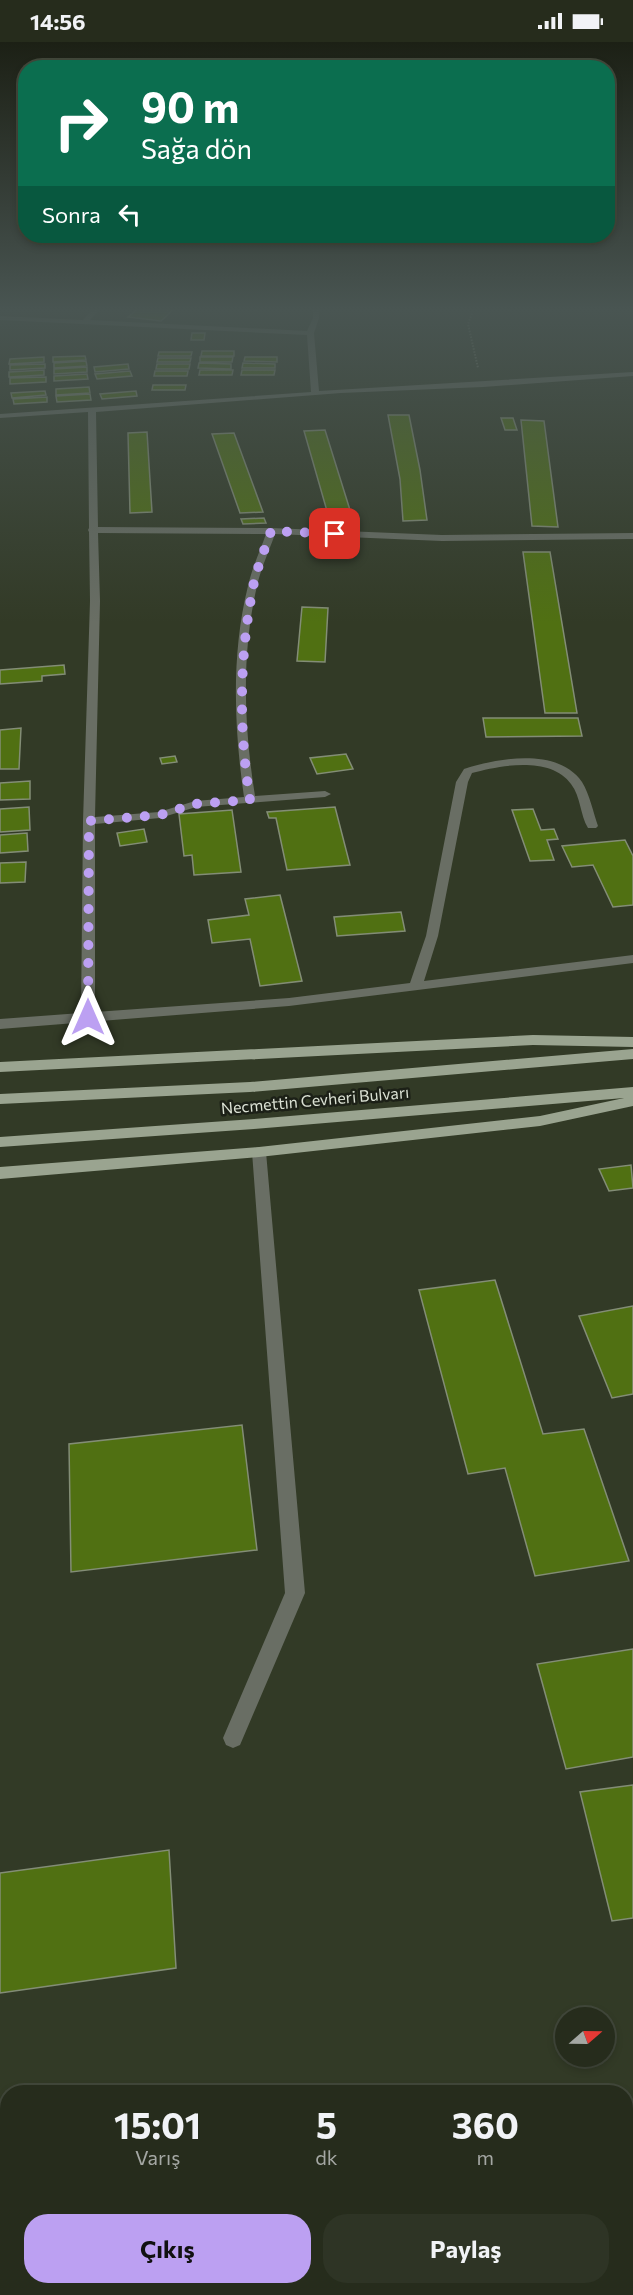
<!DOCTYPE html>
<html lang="tr">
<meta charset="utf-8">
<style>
body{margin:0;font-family:Commissioner,sans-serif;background:#2e3425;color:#f1f3f6;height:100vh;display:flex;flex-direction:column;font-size:22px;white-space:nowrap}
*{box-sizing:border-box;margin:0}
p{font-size:20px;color:#a4a7a3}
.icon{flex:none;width:33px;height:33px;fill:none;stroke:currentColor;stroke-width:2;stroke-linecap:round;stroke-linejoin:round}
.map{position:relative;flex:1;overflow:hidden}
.sheet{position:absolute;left:0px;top:2043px;width:633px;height:210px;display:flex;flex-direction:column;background:#262c1c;border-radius:24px 24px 0 0;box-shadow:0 3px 9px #0003,0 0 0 2px #42483b}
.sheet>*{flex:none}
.guide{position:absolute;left:18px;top:18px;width:597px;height:183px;border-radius:24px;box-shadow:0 3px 9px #0003,0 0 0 2px #42483b;background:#0b6e4f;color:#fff;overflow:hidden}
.needle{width:39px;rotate:70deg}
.tools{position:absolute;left:555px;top:1965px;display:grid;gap:12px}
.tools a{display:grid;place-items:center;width:60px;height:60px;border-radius:50%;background:#262c1c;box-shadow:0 3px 9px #0003,0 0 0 2px #42483b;font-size:30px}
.pin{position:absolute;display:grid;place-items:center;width:51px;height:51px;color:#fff;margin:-26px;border-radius:12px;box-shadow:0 3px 9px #0006}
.me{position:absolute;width:66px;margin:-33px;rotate:0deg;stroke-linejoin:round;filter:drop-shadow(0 0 4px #0008)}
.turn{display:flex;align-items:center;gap:21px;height:126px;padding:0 24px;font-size:27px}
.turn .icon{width:78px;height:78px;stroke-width:2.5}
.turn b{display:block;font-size:42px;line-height:51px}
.then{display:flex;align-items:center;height:57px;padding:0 24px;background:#0003;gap:12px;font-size:22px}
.eta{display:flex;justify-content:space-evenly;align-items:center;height:102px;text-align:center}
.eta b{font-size:36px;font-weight:700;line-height:42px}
.action{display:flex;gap:12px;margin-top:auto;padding:12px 24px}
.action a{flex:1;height:69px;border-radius:24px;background:#bca0f2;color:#111;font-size:24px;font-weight:700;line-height:69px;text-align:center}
.action a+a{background:#2e3425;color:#f1f3f6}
.status{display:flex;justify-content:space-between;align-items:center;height:42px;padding:0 30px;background:#262c1c;direction:ltr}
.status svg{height:16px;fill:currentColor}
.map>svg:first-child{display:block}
.building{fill:#507012;stroke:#838d76;stroke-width:1.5}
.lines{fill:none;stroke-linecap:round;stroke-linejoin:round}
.path{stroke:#727a68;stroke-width:2;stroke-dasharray:1.5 1.5;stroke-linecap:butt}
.minor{fill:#696e64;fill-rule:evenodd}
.major{fill:#9aa490;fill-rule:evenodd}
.route{stroke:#bca0f2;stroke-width:10;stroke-dasharray:0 18}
.labels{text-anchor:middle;stroke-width:5;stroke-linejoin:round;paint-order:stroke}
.street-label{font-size:16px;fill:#dbe1d4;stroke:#1c2017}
</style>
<div class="status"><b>14:56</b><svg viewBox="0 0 49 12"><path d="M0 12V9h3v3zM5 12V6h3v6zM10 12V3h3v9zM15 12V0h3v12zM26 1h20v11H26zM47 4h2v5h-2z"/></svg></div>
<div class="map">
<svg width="633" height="2253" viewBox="0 0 633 2253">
<rect width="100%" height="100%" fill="#323a26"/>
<!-- building -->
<path class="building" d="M139 266H175L161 279 128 275Z
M192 291H205L204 298H191Z
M202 309H234V314H201Z
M159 310H192L191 314H158Z
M85 314 86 318 53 320V315Z
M44 315V320L9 322 10 317Z
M200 315H233L232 320H200Z
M245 315H277V320L244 319Z
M158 316H191L190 320H157Z
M86 319 87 324 54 326V321Z
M199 321 231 322V327L198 326Z
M243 321 275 322V326H242Z
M45 322V326L10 328V323Z
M128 322 129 327 95 330 94 325Z
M157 322H190L189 327H156Z
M87 325V330L54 332V327Z
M44 328V333L9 335V330Z
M200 328H233L232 333H199Z
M242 328H275L274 333H241Z
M130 329 132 334 97 337 95 332Z
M155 329H188L187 334H154Z
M87 332 88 337 54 339V334Z
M46 335V340L10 342V336Z
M153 343H186L185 348H152Z
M89 345 90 351 56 353V347Z
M45 349 46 353 12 356 11 351Z
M136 349 137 354 102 357 100 352Z
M90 352 91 358 57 360 56 354Z
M47 355V360L14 362 13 357Z
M388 373H409L420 428 427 478 403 479 400 437Z
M501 376H513L517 388H505Z
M521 378 544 379 558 485 532 484Z
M325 388 350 468 327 469 304 389Z
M147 390 152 470 130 471 128 391Z
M234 391 263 470 240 471 212 392Z
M264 476 266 481 243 482 241 477Z
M523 510H550L577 671H545Z
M302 565 328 566 325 620 297 619Z
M64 623 65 632 42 634V639L0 642V628Z
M483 676H578L582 694 486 695Z
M21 686 19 727H0V688Z
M346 712 353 727 317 732 310 716Z
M175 714 177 720 162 722 160 716Z
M30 739V757L0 758V741Z
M29 765 30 788 0 790V767Z
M335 765 350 823 287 828 276 776H269L267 770Z
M533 767 541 788 554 787 558 797 547 798 554 818 530 819 512 768Z
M232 768 241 830 194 833 192 813 184 814 179 772Z
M144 787 147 800 120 804 117 791Z
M27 791 28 809 0 811V793Z
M625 798 633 814V863L613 865 593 823 572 825 562 804Z
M26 820 25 840 0 841V821Z
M280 853 302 939 260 944 250 897 212 901 208 878 249 873 245 857Z
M401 870 405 889 337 894 334 875Z
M631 1123 633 1146 609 1149 599 1127Z
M495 1238 543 1392 584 1387 629 1519 535 1534 505 1426 468 1432 419 1248Z
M633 1264V1352L612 1356 579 1274Z
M242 1383 257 1508 71 1530 69 1402Z
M633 1607V1715L566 1727 537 1622Z
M633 1743V1876L612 1879 580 1750Z
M169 1808 176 1926 0 1951V1831Z
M633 2077V2176L626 2178V2078Z
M226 2246H228V2253H151Z"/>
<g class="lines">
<!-- path -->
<path class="path" d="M474 266 468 282 478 326"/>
<!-- minor -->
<path class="minor" d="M94 266H101L90 278 307 289 313 276V266H319V276L314 291 319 349 633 330V334L483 345 341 351 96 370 98 485 271 486 442 493 633 491V497L442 499 275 492C269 509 261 526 257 544 241 612 244 686 255 754L325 749 331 752 325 755 196 765 160 776 95 782V970L289 956 410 941 426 894 456 740 464 727C498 716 558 705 582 740 590 753 593 770 598 784L596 786H588C580 773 581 755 571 742 551 714 501 723 472 731L468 740 438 894 424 939 633 913V921L289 964 0 987V977L81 971 83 779 90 559 89 490 88 488 89 486 88 370 0 376V372L311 350 307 293 0 278V274L83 278ZM98 491 266 492C260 509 252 526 248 544 231 612 234 686 244 755L195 759 159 770 95 775 100 559Z
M259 1105 264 1106 266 1110 305 1551 240 1703 233 1706 226 1703 223 1696 285 1551 252 1110 254 1106Z
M253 2246H279L278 2253H252Z"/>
<!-- major -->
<path class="major" d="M533 993 633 995V1005L533 1003 0 1030V1020Z
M633 1007V1017L250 1050 0 1062V1052L250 1040Z
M633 1045V1064L540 1084 259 1115 0 1137V1125L259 1105 540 1074 624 1056 254 1087 0 1105V1095L254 1077Z"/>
</g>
<!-- sky -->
<linearGradient id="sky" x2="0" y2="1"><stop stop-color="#1c2015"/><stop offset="0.46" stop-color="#495552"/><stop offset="1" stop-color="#495552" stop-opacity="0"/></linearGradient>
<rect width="633" height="581" fill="url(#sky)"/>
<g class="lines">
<!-- route -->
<path class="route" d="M88 975 89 779 160 773 195 762 250 758C239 690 239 619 252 551 255 530 264 510 271 489L335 492"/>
</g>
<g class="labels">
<!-- street labels -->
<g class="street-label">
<text transform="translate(315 1058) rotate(-5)" y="6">Necmettin Cevheri Bulvarı</text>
</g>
</g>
</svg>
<div class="tools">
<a><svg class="needle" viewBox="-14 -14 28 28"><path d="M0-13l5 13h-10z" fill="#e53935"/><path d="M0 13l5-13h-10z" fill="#a4a7a3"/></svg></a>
</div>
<div class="pin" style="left:335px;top:492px;background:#d93025"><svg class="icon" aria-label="arrive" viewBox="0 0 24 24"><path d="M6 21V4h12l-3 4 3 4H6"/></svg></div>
<svg class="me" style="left:88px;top:975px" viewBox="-20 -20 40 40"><path d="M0-17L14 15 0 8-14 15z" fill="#bca0f2" stroke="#fff" stroke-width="4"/></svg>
<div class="guide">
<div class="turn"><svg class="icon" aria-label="right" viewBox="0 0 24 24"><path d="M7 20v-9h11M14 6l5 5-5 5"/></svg><div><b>90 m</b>Sağa dön</div></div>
<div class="then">Sonra<svg class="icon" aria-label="left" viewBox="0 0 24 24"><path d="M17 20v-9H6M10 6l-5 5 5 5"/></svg></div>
</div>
<section class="sheet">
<div class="eta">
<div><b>15:01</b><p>Varış</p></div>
<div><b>5</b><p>dk</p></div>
<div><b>360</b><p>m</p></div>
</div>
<div class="action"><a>Çıkış</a><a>Paylaş</a></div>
</section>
</div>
